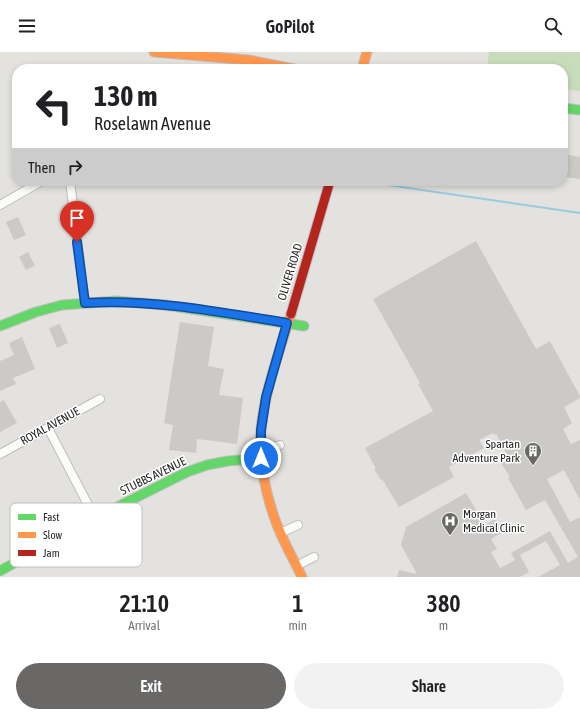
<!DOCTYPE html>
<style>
body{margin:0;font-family:"Asap Condensed",sans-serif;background:#f2f2f2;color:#202124;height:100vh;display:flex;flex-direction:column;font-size:15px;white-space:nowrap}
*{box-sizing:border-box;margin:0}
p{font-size:13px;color:#757577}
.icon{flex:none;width:22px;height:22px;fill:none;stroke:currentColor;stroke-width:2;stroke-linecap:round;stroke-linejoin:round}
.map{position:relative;height:525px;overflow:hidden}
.drawer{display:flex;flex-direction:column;background:#fff;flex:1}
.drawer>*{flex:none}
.banner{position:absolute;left:12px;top:12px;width:556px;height:122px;border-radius:16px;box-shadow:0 2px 6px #0003;background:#fff;color:#202124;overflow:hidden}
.pin{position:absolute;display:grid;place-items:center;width:34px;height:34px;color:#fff;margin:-41px -17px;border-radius:50% 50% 50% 0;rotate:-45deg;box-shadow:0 0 4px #0007}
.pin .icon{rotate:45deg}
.me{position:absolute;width:44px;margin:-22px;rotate:0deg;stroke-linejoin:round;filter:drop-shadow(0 0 3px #0008)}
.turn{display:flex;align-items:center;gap:14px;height:84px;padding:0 16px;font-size:18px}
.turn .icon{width:52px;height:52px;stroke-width:2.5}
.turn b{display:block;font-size:28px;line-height:34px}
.then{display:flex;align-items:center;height:38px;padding:0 16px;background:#0003;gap:8px;font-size:15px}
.eta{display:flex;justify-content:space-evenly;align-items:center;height:68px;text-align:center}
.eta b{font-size:24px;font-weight:600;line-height:28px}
.button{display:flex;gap:8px;margin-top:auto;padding:8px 16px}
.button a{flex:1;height:46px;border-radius:24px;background:#696867;color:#fff;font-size:16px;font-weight:600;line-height:46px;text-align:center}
.button a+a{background:#f2f2f2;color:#202124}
header{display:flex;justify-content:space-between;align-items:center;height:52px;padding:0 16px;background:#fff;font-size:18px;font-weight:600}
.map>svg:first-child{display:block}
.green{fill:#c7dcba}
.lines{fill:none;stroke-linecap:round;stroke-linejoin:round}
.stream{stroke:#99cade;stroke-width:2}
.building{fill:#cccac7}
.street-casing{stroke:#bfbebe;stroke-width:10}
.fast-casing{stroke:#bfbebe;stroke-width:11}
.slow-casing{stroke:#bfbebe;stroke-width:11}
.jam-casing{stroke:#bfbebe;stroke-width:11}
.street{stroke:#fbfbfa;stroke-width:8}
.fast{stroke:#63d668;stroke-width:9}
.slow{stroke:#ff974d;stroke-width:9}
.jam{stroke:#b3261e;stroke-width:9}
.route-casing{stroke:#114b97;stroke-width:10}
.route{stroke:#1a73e8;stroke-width:7}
.labels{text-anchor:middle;stroke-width:3;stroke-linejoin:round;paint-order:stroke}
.street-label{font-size:12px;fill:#272727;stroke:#fff}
.poi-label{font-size:12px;fill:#272727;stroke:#fff;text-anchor:end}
.key{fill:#fff;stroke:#bebebe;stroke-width:1}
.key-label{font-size:11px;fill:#272727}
</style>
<header><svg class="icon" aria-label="menu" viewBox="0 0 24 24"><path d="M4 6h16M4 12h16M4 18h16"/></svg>GoPilot<svg class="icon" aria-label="search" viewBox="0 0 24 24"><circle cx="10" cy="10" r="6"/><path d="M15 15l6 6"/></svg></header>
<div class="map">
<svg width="580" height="525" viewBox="0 0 580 525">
<rect width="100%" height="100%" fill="#e4e2de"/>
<!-- green -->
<path class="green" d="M489 0H580V39L563 37V17H487Z"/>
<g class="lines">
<!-- stream -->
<path class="stream" d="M186 17V15
M296 129 317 132
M360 129 580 161"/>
</g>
<!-- building -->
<path class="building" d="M563 102 580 105V127L563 125Z
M18 165 26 183 14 188 6 170Z
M476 189 536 297 550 289 580 344V346L564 355 572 371 563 377 571 392 580 388V448L564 418 547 427 570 470 580 465V525H538L560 513 546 489 520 503 529 520 520 525H397L399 518 417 522 401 493 406 475 466 441 485 473 495 467 503 480 491 487 497 497 491 500 500 516 515 508 511 501 550 479 568 511 578 505 545 448 526 458 508 426 510 425 501 411 509 406 496 382 494 383 493 381 479 388 484 396 449 415 454 425 399 455 382 427 381 428 374 417H376L365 396 433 359 418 332 420 331 373 247Z
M28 200 35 214 26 218 19 205Z
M180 270 214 275 208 314 224 317 219 343 243 346 237 392 197 387 196 401 169 398 173 373 164 371Z
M60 272 68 291 57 296 49 276Z
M22 285 35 317 13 326 16 332 0 339V309L14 303 9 291Z
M4 348 17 371 0 380V350Z"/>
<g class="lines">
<defs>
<path id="street" d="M70 129 85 251
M0 153 42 129
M48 376 95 466
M261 398 280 393
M0 402 100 347
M280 481 298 473
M296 514 314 505"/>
<path id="fast" d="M563 56 580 58
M0 274 36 260 62 253 116 249 165 253 304 274
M0 519 95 466 187 420 207 413 228 409 261 406"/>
<path id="slow" d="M154 0 249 8 294 17
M362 17 367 0
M291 262C279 300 265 338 261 377 258 408 266 444 277 473 284 491 294 508 302 525"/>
<path id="jam" d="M291 262 330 129"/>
</defs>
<!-- street casing -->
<use href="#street" class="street-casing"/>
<!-- fast casing -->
<use href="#fast" class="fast-casing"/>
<!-- slow casing -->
<use href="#slow" class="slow-casing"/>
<!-- jam casing -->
<use href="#jam" class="jam-casing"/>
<!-- street -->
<use href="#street" class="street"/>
<!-- fast -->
<use href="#fast" class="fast"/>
<!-- slow -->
<use href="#slow" class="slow"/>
<!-- jam -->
<use href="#jam" class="jam"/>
</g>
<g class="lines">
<defs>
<path id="route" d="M77 190 85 251C153 247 220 260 287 271L266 345 261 378V406"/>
</defs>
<!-- route casing -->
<use href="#route" class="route-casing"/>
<!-- route -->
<use href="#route" class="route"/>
</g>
<!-- icons -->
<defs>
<symbol id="building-pin" viewBox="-11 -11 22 30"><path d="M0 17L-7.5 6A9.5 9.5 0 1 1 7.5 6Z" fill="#696867" stroke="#fff"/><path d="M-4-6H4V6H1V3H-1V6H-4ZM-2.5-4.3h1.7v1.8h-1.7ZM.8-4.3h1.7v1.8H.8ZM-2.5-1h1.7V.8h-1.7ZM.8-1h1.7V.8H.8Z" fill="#fff"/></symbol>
<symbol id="hospital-pin" viewBox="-11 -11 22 30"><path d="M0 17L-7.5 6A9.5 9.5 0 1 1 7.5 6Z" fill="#696867" stroke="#fff"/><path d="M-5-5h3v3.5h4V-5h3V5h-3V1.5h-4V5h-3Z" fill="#fff"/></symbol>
</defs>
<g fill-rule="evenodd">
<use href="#building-pin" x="523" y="389" width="20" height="27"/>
<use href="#hospital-pin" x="440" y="459" width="20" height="27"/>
</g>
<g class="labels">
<!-- street labels -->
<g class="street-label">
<text transform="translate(290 220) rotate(-73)" y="4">OLIVER ROAD</text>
<text transform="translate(50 374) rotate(-29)" y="4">ROYAL AVENUE</text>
<text transform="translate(153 424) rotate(-26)" y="4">STUBBS AVENUE</text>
</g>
<!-- poi labels -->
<g class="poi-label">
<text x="520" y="396">Spartan<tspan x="520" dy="14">Adventure Park</tspan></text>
<text x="463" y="466" text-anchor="start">Morgan<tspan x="463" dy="14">Medical Clinic</tspan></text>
</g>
</g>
<!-- legend -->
<rect x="10" y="451" width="132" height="64" rx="6" class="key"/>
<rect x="18" y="462" width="18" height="6" fill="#63d668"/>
<rect x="18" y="480" width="18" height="6" fill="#ff974d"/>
<rect x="18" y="498" width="18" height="6" fill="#b3261e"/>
<g class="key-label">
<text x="43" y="469">Fast</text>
<text x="43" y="487">Slow</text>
<text x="43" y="505">Jam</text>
</g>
</svg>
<div class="pin" style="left:77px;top:190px;background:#d93025"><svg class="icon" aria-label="arrive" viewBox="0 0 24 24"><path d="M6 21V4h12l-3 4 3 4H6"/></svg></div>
<svg class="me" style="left:261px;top:406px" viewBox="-20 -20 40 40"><circle r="17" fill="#1a73e8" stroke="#fff" stroke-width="3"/><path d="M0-11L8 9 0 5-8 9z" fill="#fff"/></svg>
<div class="banner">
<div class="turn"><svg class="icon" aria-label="left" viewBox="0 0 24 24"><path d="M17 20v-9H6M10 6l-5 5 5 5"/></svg><div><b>130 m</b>Roselawn Avenue</div></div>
<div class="then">Then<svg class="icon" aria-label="right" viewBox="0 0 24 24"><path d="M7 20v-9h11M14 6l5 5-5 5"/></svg></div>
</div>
</div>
<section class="drawer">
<div class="eta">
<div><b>21:10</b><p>Arrival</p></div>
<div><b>1</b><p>min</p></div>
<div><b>380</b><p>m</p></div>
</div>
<div class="button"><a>Exit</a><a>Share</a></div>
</section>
